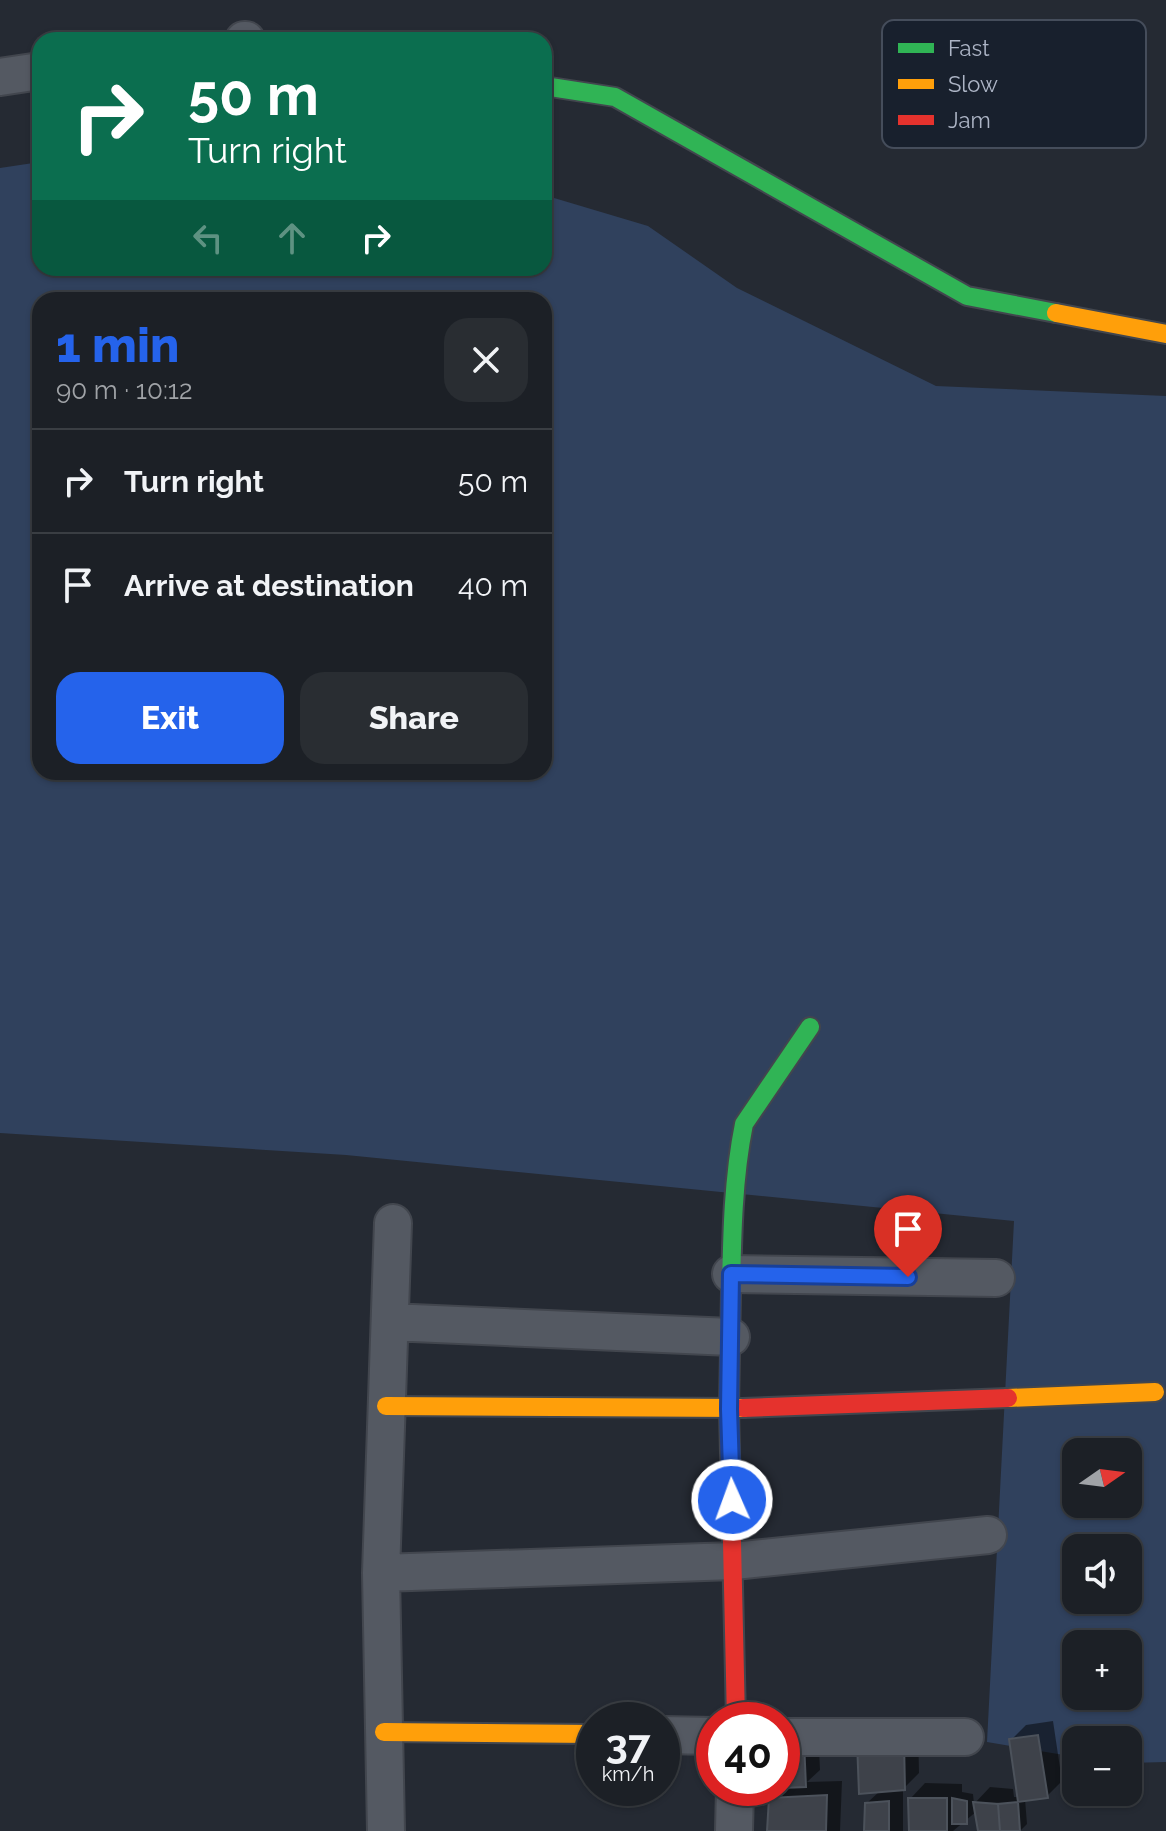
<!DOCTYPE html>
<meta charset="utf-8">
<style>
body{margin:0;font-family:Raleway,sans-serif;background:#292d32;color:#f1f3f6;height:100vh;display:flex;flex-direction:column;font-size:30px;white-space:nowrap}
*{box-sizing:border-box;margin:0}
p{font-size:26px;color:#a0a3a7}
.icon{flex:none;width:44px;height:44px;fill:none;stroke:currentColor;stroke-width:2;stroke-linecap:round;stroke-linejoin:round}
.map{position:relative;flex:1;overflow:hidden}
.panel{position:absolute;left:32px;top:292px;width:520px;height:488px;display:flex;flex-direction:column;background:#1c2026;border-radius:24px;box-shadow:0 2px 6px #0004,0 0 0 2px #3a3e43}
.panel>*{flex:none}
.top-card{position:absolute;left:32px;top:32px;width:520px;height:244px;border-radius:24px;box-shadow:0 2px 6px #0004,0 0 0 2px #3a3e43;background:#0b6e4f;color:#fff;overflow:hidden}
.needle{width:52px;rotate:76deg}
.tools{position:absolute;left:1062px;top:1438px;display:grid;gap:16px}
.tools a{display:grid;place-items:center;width:80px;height:80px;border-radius:16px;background:#1c2026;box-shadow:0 2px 6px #0004,0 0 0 2px #3a3e43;font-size:40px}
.speed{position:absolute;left:576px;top:1702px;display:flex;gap:16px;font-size:40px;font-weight:700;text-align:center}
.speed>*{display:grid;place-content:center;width:104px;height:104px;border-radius:50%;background:#1c2026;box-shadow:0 2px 6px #0004,0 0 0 2px #3a3e43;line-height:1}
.speed small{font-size:20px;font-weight:400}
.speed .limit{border:12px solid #d22;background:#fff;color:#111}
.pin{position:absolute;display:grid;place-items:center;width:68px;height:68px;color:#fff;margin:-82px -34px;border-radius:50% 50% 50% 0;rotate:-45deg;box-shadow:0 0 8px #0007}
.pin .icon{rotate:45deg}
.me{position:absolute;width:88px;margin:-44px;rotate:358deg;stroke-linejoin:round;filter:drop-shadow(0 0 6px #0008)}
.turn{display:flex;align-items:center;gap:28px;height:168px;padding:0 24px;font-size:36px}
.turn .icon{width:104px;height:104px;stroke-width:2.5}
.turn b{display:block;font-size:56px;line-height:68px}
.lanes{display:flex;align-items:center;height:76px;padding:0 24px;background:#0003;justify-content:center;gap:40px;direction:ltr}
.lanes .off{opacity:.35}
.round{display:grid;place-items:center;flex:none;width:84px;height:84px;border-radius:24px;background:#292d32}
.summary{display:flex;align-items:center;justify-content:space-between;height:136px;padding:0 24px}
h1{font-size:48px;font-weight:800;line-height:60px;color:#2563eb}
.button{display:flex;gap:16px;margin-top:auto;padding:16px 24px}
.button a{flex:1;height:92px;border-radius:24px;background:#2563eb;color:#fff;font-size:32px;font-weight:800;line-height:92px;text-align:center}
.button a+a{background:#292d32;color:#f1f3f6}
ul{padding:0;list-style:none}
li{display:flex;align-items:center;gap:24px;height:104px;padding:0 24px;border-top:2px solid #3a3e43}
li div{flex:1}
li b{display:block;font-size:30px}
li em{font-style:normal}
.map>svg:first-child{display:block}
.water{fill:#30415d;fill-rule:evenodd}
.shadow{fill:#0007}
.building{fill:#3e424a;stroke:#4c525b;stroke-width:2}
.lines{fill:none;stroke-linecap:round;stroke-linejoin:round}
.street-casing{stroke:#42464e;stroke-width:40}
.fast-casing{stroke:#42464e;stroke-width:22}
.slow-casing{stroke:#42464e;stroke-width:22}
.jam-casing{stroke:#42464e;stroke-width:22}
.street{stroke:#545962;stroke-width:36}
.fast{stroke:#30b455;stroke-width:18}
.slow{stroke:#ff9f0a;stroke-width:18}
.jam{stroke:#e5322d;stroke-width:18}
.route-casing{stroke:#184099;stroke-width:20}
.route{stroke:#2563eb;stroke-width:14}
.key{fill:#18202d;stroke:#454d5b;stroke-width:2}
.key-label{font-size:22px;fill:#adb5c6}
</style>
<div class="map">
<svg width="1166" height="1831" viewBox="0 0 1166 1831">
<rect width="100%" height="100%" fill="#252a33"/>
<!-- water -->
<path class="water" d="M40 162V268H544V195L648 226 737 288 936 386 1166 396V1762L1128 1763V1740H1076V1757L987 1742 1014 1221 346 1155 0 1133V168ZM40 300H544V772H40ZM1076 1452H1128V1504H1076ZM1076 1548H1128V1600H1076ZM1076 1644H1128V1696H1076Z"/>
<!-- shadow -->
<path class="shadow" d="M1053 1721 1062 1781 1047 1796 1025 1799 1027 1824 1020 1831H980L977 1811 953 1831H911L910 1799 925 1783 962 1784V1792L973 1794 974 1804 990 1787 1013 1789 1014 1797H1019L1011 1740 1026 1725Z
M818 1727 820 1770 807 1782 842 1781 840 1831H769L770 1799 782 1788Z
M918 1727 919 1773 903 1789V1831H866L867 1803 881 1790Z"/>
<!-- building -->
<path class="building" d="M1038 1735 1048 1798 1018 1802 1009 1739Z
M782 1741H804L806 1787 782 1788Z
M857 1741H904L905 1790 859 1794Z
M827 1795 826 1831H767L769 1798Z
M908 1798H947V1831H909Z
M952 1798 967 1801V1824H952Z
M889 1801V1831H864L865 1803Z
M973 1802 998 1804 1000 1831H978Z
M1018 1802 1020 1831H1000L998 1804Z"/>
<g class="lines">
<defs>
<path id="street" d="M244 40H246
M0 77 40 71
M731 1274 996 1278
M390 1322 731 1337
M381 1573 734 1561 988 1535
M662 1735 714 1736
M782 1737H965
M386 1831 381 1573 393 1223
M734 1831 735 1788"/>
<path id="fast" d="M544 86 615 97 967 296 1056 313
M731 1291C732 1236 733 1178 744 1124L810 1027"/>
<path id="slow" d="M1056 313 1166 334
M1008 1398 1155 1392
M386 1406 743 1408
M384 1732 594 1734"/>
<path id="jam" d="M731 1291 729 1409 736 1720
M743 1408 1008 1398"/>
</defs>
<!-- street casing -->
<use href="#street" class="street-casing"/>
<!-- fast casing -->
<use href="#fast" class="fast-casing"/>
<!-- slow casing -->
<use href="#slow" class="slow-casing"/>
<!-- jam casing -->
<use href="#jam" class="jam-casing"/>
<!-- street -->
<use href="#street" class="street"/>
<!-- fast -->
<use href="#fast" class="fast"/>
<!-- slow -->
<use href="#slow" class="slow"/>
<!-- jam -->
<use href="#jam" class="jam"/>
</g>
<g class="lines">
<defs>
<path id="route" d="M732 1500 729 1409 731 1274 908 1277"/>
</defs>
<!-- route casing -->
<use href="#route" class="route-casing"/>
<!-- route -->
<use href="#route" class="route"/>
</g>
<!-- legend -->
<rect x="882" y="20" width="264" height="128" rx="12" class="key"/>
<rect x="898" y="43" width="36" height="10" fill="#30b455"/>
<rect x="898" y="79" width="36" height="10" fill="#ff9f0a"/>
<rect x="898" y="115" width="36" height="10" fill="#e5322d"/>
<g class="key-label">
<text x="948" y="56">Fast</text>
<text x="948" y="92">Slow</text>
<text x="948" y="128">Jam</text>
</g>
</svg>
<div class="tools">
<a><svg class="needle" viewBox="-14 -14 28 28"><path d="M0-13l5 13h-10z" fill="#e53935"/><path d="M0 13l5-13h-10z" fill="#a0a3a7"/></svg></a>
<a><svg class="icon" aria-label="sound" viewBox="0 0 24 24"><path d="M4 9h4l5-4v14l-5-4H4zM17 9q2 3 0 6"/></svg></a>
<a>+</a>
<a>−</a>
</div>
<div class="speed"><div>37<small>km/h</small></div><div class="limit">40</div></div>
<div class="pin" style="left:908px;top:1277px;background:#d93025"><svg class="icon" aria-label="arrive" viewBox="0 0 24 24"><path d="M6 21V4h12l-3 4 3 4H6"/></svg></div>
<svg class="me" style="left:732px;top:1500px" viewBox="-20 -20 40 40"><circle r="17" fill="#2563eb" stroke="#fff" stroke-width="3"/><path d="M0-11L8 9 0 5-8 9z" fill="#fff"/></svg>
<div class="top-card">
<div class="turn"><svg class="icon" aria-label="right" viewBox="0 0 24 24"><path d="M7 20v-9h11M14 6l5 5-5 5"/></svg><div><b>50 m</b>Turn right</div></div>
<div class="lanes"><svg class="icon off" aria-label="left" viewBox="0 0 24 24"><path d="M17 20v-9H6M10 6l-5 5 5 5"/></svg><svg class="icon off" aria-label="ahead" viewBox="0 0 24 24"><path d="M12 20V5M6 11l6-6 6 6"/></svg><svg class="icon" aria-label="right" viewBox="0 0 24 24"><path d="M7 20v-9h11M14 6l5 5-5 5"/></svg></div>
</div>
<section class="panel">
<div class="summary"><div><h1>1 min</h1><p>90 m · 10:12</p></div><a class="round"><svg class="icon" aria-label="close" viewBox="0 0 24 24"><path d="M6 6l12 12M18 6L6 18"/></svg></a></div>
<ul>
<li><svg class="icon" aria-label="right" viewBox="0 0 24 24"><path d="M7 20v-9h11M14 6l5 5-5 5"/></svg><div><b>Turn right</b></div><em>50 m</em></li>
<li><svg class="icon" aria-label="arrive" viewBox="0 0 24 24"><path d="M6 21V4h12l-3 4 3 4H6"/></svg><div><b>Arrive at destination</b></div><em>40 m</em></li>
</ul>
<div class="button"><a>Exit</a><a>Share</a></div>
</section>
</div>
